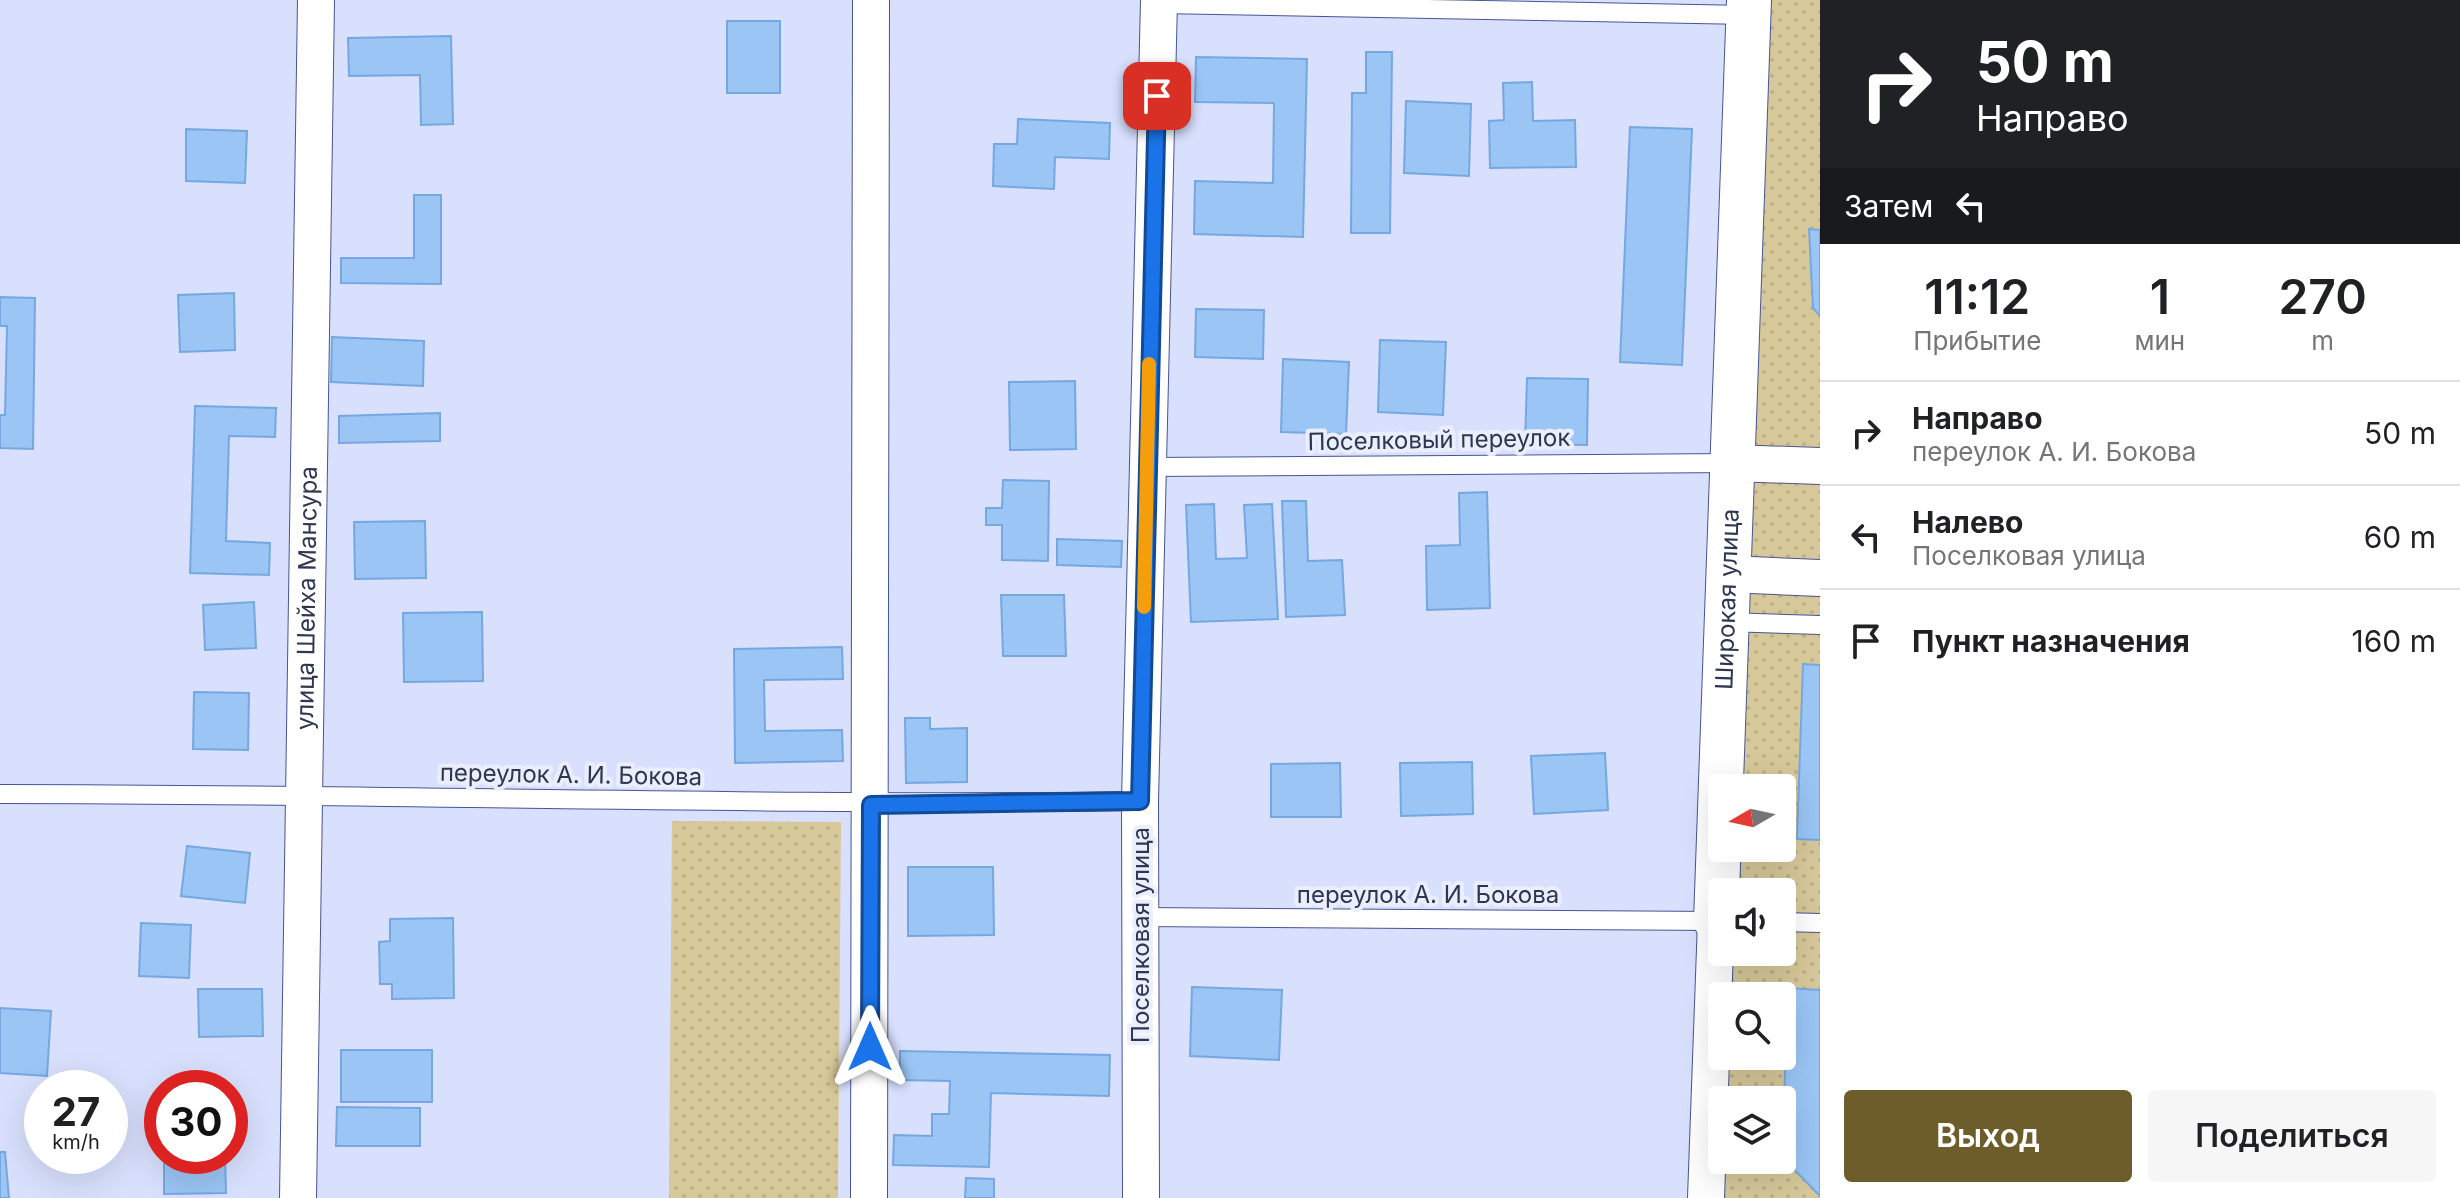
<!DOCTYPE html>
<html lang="ru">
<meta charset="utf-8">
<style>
body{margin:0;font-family:Inter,sans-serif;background:#f6f6f6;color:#202124;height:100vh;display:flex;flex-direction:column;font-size:30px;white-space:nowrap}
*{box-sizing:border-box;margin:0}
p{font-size:26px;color:#757577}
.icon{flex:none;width:44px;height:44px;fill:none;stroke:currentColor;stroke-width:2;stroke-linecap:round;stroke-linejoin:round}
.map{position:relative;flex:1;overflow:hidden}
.sheet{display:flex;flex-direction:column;background:#fff;width:640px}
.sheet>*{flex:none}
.top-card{background:#202124;color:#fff;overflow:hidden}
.needle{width:52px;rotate:261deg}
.controls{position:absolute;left:1708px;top:774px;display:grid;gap:16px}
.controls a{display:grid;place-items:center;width:88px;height:88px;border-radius:8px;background:#fff;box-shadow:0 8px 32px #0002;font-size:40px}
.speed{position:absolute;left:24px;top:1070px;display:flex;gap:16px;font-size:40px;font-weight:700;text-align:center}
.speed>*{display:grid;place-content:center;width:104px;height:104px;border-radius:50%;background:#fff;box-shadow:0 8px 32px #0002;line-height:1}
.speed small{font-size:20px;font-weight:400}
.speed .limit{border:12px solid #d22;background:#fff;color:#111}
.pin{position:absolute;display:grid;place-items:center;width:68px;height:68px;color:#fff;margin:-34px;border-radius:16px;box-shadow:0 4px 12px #0006}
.me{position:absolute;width:88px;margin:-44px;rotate:0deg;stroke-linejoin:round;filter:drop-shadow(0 0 6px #0008)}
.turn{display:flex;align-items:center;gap:28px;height:168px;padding:0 24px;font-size:36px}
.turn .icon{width:104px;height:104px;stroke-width:2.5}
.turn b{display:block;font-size:56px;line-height:68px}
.then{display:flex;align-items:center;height:76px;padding:0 24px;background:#0003;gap:16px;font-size:30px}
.eta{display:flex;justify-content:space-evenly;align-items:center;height:136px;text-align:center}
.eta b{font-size:48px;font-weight:600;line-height:56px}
.primary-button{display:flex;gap:16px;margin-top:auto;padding:16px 24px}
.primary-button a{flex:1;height:92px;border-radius:8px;background:#6d5d2b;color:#fff;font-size:32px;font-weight:600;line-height:92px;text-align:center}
.primary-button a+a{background:#f6f6f6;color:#202124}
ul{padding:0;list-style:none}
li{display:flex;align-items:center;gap:24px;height:104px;padding:0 24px;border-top:2px solid #e0e0e0}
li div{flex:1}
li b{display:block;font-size:30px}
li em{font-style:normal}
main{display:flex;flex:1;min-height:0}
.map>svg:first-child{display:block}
.grass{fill:url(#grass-dots);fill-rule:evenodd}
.building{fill:#9ac5f5;stroke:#75a8e1;stroke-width:2}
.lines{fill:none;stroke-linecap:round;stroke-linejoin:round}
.lane-casing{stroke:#475592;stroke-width:20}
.street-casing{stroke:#475592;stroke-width:38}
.secondary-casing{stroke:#475592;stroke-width:46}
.lane{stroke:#fff;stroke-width:18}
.street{stroke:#fff;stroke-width:36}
.secondary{stroke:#fff;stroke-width:44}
.route-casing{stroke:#114b97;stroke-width:20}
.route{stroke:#1a73e8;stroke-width:14}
.slow{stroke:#f59e0b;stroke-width:14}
.labels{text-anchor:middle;stroke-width:8;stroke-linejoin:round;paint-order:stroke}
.street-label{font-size:24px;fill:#2e3652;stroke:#eaeefd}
</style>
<main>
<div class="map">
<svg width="1820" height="1198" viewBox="0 0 1820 1198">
<defs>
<pattern id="grass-dots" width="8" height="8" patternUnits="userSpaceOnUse" patternTransform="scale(2)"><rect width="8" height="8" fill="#d7c89a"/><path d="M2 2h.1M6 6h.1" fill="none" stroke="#b9ac87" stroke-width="1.8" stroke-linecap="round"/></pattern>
</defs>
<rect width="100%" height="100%" fill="#d8e0fd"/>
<!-- grass -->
<path class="grass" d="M1749 0H1820V1198H1706ZM1722 788H1782V848H1722ZM1722 892H1782V952H1722ZM1722 996H1782V1056H1722ZM1722 1100H1782V1160H1722Z
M672 821 841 822 838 1198H669Z"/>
<!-- building -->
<path class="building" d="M727 21H780V93H727Z
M451 36 453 124 421 125 420 75 349 76 348 38Z
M1366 52H1392L1390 233H1351L1352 93H1366Z
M1196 57 1307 59 1303 237 1194 234 1195 181 1273 183 1274 103 1195 102Z
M1532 82 1533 121 1575 120 1576 167 1490 168 1489 121 1504 120 1503 83Z
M1406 101 1471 104 1469 176 1404 173Z
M1018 119 1110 123 1109 159 1055 157 1054 189 993 186 994 144H1017Z
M1630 127 1692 129 1682 365 1620 362Z
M186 129 247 131 245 183 186 181Z
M414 195H441V284L341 283V258H414Z
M1809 229 1820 230V316L1813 308Z
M234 293 235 350 180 352 178 295Z
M0 297 35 298 33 449 0 448V415H5L7 326H0Z
M1196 309 1264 310 1263 359 1195 357Z
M332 337 424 341 423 386 331 382Z
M1380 340 1446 342 1443 415 1378 412Z
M1283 359 1349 362 1346 434 1281 432Z
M1527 378 1588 379 1587 445 1525 444Z
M1075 381 1076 449 1010 450 1009 382Z
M195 406 276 408 275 437 229 436 226 541 270 543 269 575 190 573Z
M440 413V441L339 443V416Z
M1003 480 1049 481 1048 561 1002 560V525H986V508H1002Z
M1487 492 1490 608 1427 610 1426 546 1460 545 1459 493Z
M1282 501H1306L1308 561 1342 560 1345 615 1286 617Z
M1214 504 1216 559 1247 558 1244 505 1272 504 1278 619 1191 622 1186 505Z
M425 521 426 578 355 579 354 522Z
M1057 539 1122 541 1121 567 1057 565Z
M1001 595H1064L1066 656H1003Z
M254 602 256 648 205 650 203 605Z
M482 612 483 681 404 682 403 613Z
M842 647 843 679 764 680 765 731 842 730 843 761 735 763 734 649Z
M1803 664 1820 665V840L1797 839Z
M194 692 249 693 248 750 193 749Z
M905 718H930V729L967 728V782L906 783Z
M1605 753 1608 810 1534 814 1531 756Z
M1472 762 1473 814 1401 816 1400 763Z
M1340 763 1341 817H1271V764Z
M187 846 250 853 245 903 181 896Z
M908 867H993L994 935 908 936Z
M453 918 454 998 392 999V984H380L379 942 390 941V919Z
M141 923 191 925 189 978 139 976Z
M1192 987 1282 990 1279 1060 1190 1056Z
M1788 988 1820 990V1196L1782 1157Z
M198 989H262L263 1036 199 1037Z
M0 1008 51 1011 47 1076 0 1073Z
M341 1050H432V1102H341Z
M900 1051 1110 1055 1109 1096 991 1093 989 1167 893 1165 894 1135 932 1136V1114H949L950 1081 900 1080Z
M337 1107 420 1108V1146H336Z
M0 1152H5L9 1198H0Z
M164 1156H225L226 1193 164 1194Z
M966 1178 994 1179V1198H965Z"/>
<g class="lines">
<defs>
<path id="lane" d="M1159 4 1748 15
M1147 467 1732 463
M1726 622 1820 625
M0 794C380 794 760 806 1140 801
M1140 917 1718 921
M1782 922 1820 923"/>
<g id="street">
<path d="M1732 463 1820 466"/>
<path d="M1728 574 1820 578"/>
<path id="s1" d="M298 1198 316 0"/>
<path d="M869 1198 871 0"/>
<path d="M1141 1198 1140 801 1159 0"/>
<path d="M1706 1198 1716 921"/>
</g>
<g id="secondary">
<path id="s2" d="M1716 921 1749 0"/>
</g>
</defs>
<!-- lane casing -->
<use href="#lane" class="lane-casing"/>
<!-- street casing -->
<use href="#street" class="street-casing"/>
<!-- secondary casing -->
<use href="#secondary" class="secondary-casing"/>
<!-- lane -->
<use href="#lane" class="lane"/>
<!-- street -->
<use href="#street" class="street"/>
<!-- secondary -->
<use href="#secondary" class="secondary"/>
</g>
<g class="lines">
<defs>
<path id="route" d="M870 1047 871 805 1140 801 1157 96"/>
</defs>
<!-- route casing -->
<use href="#route" class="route-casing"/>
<!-- route -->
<use href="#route" class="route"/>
<!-- slow -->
<path class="slow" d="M1144 607 1149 364"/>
</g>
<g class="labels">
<!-- street labels -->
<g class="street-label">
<text transform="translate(1439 440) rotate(-1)" y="8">Поселковый переулок</text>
<text dy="8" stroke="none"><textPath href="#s1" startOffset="600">улица Шейха Мансура</textPath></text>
<text dy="8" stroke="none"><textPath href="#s2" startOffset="322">Широкая улица</textPath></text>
<text transform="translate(571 775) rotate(1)" y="8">переулок А. И. Бокова</text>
<text x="1428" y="903">переулок А. И. Бокова</text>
<text transform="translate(1141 935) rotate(-90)" y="8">Поселковая улица</text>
</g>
</g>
</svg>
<div class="controls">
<a><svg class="needle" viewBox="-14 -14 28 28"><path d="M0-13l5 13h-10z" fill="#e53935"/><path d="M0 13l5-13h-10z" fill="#757577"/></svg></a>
<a><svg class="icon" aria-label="sound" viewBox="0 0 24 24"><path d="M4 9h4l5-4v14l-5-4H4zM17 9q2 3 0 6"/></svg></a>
<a><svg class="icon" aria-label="search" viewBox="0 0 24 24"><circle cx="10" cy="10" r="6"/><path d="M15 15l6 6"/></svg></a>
<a><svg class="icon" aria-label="layers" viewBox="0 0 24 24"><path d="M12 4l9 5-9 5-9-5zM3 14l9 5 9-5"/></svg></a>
</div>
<div class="speed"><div>27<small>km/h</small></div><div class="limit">30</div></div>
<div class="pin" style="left:1157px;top:96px;background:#d93025"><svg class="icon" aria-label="arrive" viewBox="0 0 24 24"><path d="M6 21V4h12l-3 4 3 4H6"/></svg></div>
<svg class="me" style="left:870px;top:1047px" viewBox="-20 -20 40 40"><path d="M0-17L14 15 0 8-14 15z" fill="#1a73e8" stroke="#fff" stroke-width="4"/></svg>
</div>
<section class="sheet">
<div class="top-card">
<div class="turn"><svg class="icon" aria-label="right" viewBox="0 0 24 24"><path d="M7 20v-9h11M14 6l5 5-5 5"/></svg><div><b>50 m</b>Направо</div></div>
<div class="then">Затем<svg class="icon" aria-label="left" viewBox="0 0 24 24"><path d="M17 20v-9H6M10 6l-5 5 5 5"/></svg></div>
</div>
<div class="eta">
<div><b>11:12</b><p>Прибытие</p></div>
<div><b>1</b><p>мин</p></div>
<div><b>270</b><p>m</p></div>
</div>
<ul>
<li><svg class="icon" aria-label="right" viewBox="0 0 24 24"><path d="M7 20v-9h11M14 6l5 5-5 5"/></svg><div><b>Направо</b><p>переулок А. И. Бокова</p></div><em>50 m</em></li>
<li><svg class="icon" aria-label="left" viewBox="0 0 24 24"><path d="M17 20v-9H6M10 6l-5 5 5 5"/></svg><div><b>Налево</b><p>Поселковая улица</p></div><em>60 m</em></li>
<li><svg class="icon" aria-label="arrive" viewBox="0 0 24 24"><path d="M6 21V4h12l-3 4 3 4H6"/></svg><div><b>Пункт назначения</b></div><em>160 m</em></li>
</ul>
<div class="primary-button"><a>Выход</a><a>Поделиться</a></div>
</section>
</main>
